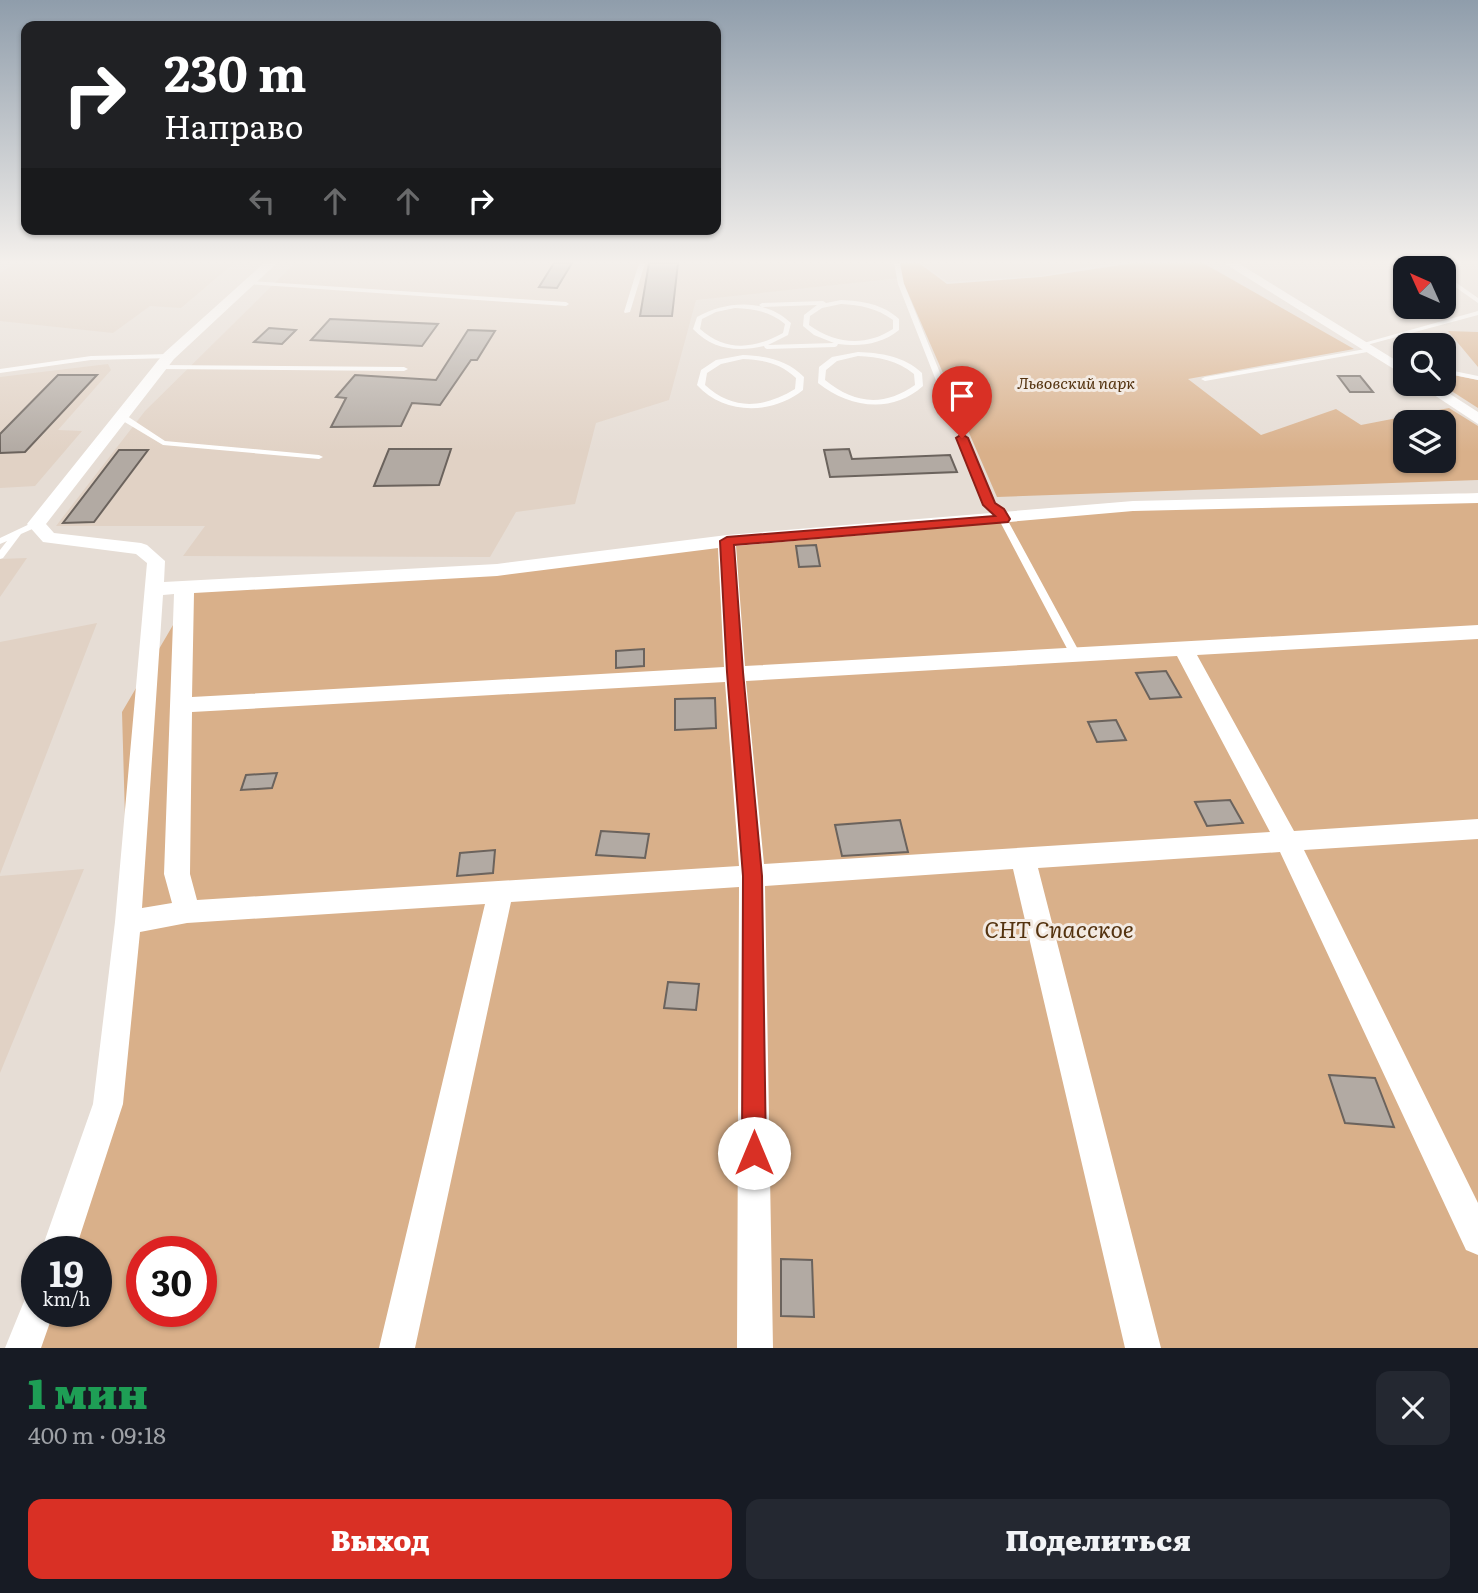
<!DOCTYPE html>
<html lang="ru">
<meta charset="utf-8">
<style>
body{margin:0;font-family:Literata,serif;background:#242831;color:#f1f3f6;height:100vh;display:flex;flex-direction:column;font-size:26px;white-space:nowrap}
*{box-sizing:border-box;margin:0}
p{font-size:23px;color:#9ea1a6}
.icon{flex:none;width:38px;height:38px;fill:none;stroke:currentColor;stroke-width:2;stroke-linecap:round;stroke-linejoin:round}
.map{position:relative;height:1348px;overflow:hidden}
.sheet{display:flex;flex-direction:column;background:#171b24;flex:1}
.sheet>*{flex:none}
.guide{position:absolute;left:21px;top:21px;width:700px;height:214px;border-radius:14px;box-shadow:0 2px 5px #0004;background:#202124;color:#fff;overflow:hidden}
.needle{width:46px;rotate:315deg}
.controls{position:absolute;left:1393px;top:256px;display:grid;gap:14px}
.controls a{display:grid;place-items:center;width:63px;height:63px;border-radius:14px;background:#171b24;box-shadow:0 2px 5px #0004;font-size:35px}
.speed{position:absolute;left:21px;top:1236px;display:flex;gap:14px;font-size:35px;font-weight:700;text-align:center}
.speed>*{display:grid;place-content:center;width:91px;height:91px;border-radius:50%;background:#171b24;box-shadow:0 2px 5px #0004;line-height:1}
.speed small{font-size:18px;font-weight:400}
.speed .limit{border:10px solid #d22;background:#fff;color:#111}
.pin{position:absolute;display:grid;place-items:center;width:60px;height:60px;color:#fff;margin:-72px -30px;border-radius:50% 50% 50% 0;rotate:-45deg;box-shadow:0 0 7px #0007}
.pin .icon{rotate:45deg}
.me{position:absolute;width:77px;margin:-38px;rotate:0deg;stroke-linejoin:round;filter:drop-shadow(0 0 5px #0008)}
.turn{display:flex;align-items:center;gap:24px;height:147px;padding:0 28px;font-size:32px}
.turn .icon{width:91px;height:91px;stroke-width:2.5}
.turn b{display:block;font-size:49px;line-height:60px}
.lanes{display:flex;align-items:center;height:66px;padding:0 28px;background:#0003;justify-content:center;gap:35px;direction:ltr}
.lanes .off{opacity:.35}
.round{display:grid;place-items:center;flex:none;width:74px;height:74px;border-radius:14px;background:#242831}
.head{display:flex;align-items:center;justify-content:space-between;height:119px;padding:0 28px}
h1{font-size:42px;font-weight:800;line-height:52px;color:#1e9e55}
.button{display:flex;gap:14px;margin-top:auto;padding:14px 28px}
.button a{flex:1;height:80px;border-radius:14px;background:#d93025;color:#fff;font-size:28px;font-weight:800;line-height:80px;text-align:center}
.button a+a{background:#242831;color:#f1f3f6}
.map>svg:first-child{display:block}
.built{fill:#e1d2c5}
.green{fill:#d9b08a;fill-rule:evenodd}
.building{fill:#b2aaa3;stroke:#6b635d;stroke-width:2}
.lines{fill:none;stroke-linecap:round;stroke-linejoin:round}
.lane{fill:#fff;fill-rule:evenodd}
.street{fill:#fff;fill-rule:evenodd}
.route{fill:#d93025;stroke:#8d1f18;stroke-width:2}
.labels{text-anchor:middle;stroke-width:6;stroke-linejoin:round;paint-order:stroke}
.far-park-label{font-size:16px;font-style:italic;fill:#543310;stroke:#f3eae2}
.near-park-label{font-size:23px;font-style:italic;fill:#543310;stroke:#f3eae2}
</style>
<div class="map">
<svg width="1478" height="1348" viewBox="0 0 1478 1348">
<rect width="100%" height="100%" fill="#e6ddd5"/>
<!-- built -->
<path class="built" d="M15 263H234L181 308 150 306 113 333 0 321V273Z
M295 263H888L909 277 696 300 669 400 596 423 575 504 516 512 490 557 183 556 205 526H56L145 411Z
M921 263H1110L1040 276 947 282Z
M108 364 111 370 58 430 82 431 35 486 0 488V377Z
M27 558 0 597V559Z
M97 623 0 874V642Z
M84 869 0 1073V876Z"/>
<!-- green -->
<path class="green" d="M895 263H919L947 284 1041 277 1134 263H1203L1354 349 1188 379 1261 435 1336 409 1361 425 1449 408 1478 426V480L997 497ZM1405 422H1444V460H1405Z
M1448 331 1478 332V367Z
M1453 375 1478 380V408L1439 383H1444V376Z
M1478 493V1348H23L37 1311H96V1251H59L119 1094 128 922 122 712 193 591 646 555 961 519ZM142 1251H201V1311H142Z"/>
<!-- building -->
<path class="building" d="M554 263H572L557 288 539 287Z
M649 263H678L672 316H640Z
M330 319 438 324 422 346 311 340Z
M269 328 296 330 282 344 254 342Z
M468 330 495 331 477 360H471L440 405 412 403 401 426 331 427 346 398 336 397 355 375 436 380Z
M58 375H97L25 452 0 453V434Z
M1338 376H1360L1373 392H1350Z
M389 449H451L439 485 374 486Z
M849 449 852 459 950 455 957 472 830 477 824 450Z
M119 450H148L94 522 63 523Z
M816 545 820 566 799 567 796 546Z
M644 649V666L616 668V651Z
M1166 671 1181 697 1150 699 1136 673Z
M715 698 716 728 675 730V699Z
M1116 720 1126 740 1097 742 1088 722Z
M277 773 272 788 241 790 246 775Z
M1230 800 1243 823 1207 826 1195 802Z
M900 820 908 852 842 856 835 825Z
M601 831 649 834 645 858 596 855Z
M495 850 493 873 457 876 460 853Z
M668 982 699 984 696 1010 664 1008Z
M1329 1075 1375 1078 1394 1127 1345 1123Z
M781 1259 812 1260 814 1317 781 1316Z"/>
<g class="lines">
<!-- lane -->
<path class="lane" d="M639 263H645L630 312 625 313 624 312Z
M894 263H900L904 284 993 504 1002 510 1007 519 1081 655 1080 658H1072L996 514 985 505 898 284Z
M1422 263H1429L1435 268H1428Z
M1444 274 1478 298V303L1444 279Z
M249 281 566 302 569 304 566 306 247 284V282Z
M841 300C862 301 883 304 899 319V330C882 344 860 347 838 344L837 346 835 347 767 349 765 348 764 346C737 352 713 350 693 329L697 317C726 301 765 298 791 323L788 335 768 345 834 343 814 335 803 326 804 315 817 305 762 307 759 305 762 303 823 301 826 303ZM841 304C860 305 877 308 893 320V329C865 347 836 344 809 325L810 316 822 308ZM735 308C754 309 770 311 785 324L783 333C754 349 726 352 700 329L702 319 716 312Z
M1478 311V315L1363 346 1360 344Z
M1371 348 1373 349V351L1205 381 1201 379 1205 377Z
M858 352C881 353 904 356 922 373L923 386C892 414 849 408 818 383L819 367 832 357ZM858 356C879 357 897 360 914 374L915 385C884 407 854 404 825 380L826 370 837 361Z
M169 354H172V358L91 360 0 373V369L91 356Z
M743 355C766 356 787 360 804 377L803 390C772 415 724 415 697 385L701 370 716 360ZM743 359C764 360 780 363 796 378L795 389C764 408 733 411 705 385L707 373 721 364Z
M157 365 404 367 408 369 404 371 160 369 156 367Z
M1444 369 1478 376V380L1444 373Z
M118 414H124L165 441 319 455 323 457 319 459 163 445 118 418Z
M36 521 39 522V526L21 534 3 558 0 559V550L7 541 0 544V538Z"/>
<!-- street -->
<path class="street" d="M264 263H277L174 359 46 524 54 533 141 543 147 545 165 561 164 582 497 564 727 535 1133 501 1478 493V503L1133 511 736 546 745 666 1478 625V639L1197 655 1294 831 1478 819V839L1304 850 1478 1203V1255L1466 1250 1280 852 1038 868 1161 1348H1125L1013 869 765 886 773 1348H737L739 887 511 902 415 1348H379L485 904 187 923 140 932 123 1104 75 1251H41L93 1104 115 922 147 563 136 554 43 542 27 524 164 353ZM718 548 724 667 192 697 194 593 497 576ZM174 594 164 874 172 903 142 908 163 595ZM1177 656 1270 832 764 864 746 681ZM725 682 739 866 197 900 190 874 192 712Z
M1224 263H1238L1405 366V376Z
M1416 383H1433L1478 412V424Z
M37 1294V1311H54L41 1348H5L25 1299Z"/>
</g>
<!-- sky -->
<linearGradient id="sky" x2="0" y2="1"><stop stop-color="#8f9dab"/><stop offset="0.58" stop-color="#f4f0ec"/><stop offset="1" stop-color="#f4f0ec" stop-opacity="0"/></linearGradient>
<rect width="1478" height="452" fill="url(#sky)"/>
<!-- route -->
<path class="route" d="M962 434 968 438 995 503 1004 509 1010 519 1008 522 734 545 743 672 762 876 766 1153 762 1162 754 1165 746 1162 742 1153 743 876 727 672 720 541 727 537 995 516 983 505 956 438Z"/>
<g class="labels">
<!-- far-park labels -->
<g class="far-park-label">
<text x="1076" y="389">Львовский парк</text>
</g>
<!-- near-park labels -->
<g class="near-park-label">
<text x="1059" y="938">СНТ Спасское</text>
</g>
</g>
</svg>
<div class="controls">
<a><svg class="needle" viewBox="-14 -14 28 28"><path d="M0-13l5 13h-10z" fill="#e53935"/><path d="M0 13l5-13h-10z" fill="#9ea1a6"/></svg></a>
<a><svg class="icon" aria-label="search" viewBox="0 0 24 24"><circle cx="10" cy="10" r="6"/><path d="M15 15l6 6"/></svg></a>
<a><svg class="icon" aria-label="layers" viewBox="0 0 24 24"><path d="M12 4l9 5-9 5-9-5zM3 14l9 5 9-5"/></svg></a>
</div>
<div class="speed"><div>19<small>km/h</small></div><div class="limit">30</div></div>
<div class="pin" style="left:962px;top:438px;background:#d93025"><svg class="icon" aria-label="arrive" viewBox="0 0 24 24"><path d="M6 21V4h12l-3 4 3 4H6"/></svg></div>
<svg class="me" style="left:754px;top:1153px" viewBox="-20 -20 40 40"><circle r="19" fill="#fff"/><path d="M0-13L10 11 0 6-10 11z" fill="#d93025"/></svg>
<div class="guide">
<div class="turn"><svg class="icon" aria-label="right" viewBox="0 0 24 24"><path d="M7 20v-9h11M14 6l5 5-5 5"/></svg><div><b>230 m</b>Направо</div></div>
<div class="lanes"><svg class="icon off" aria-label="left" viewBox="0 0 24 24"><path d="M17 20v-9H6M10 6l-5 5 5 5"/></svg><svg class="icon off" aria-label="ahead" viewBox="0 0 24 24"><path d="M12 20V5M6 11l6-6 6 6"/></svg><svg class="icon off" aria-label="ahead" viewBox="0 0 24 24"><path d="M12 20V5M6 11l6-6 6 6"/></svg><svg class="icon" aria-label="right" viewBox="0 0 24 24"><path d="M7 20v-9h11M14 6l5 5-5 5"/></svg></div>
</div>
</div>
<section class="sheet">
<div class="head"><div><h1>1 мин</h1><p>400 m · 09:18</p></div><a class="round"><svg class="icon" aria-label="close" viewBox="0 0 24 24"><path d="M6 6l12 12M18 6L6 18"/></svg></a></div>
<div class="button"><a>Выход</a><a>Поделиться</a></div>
</section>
